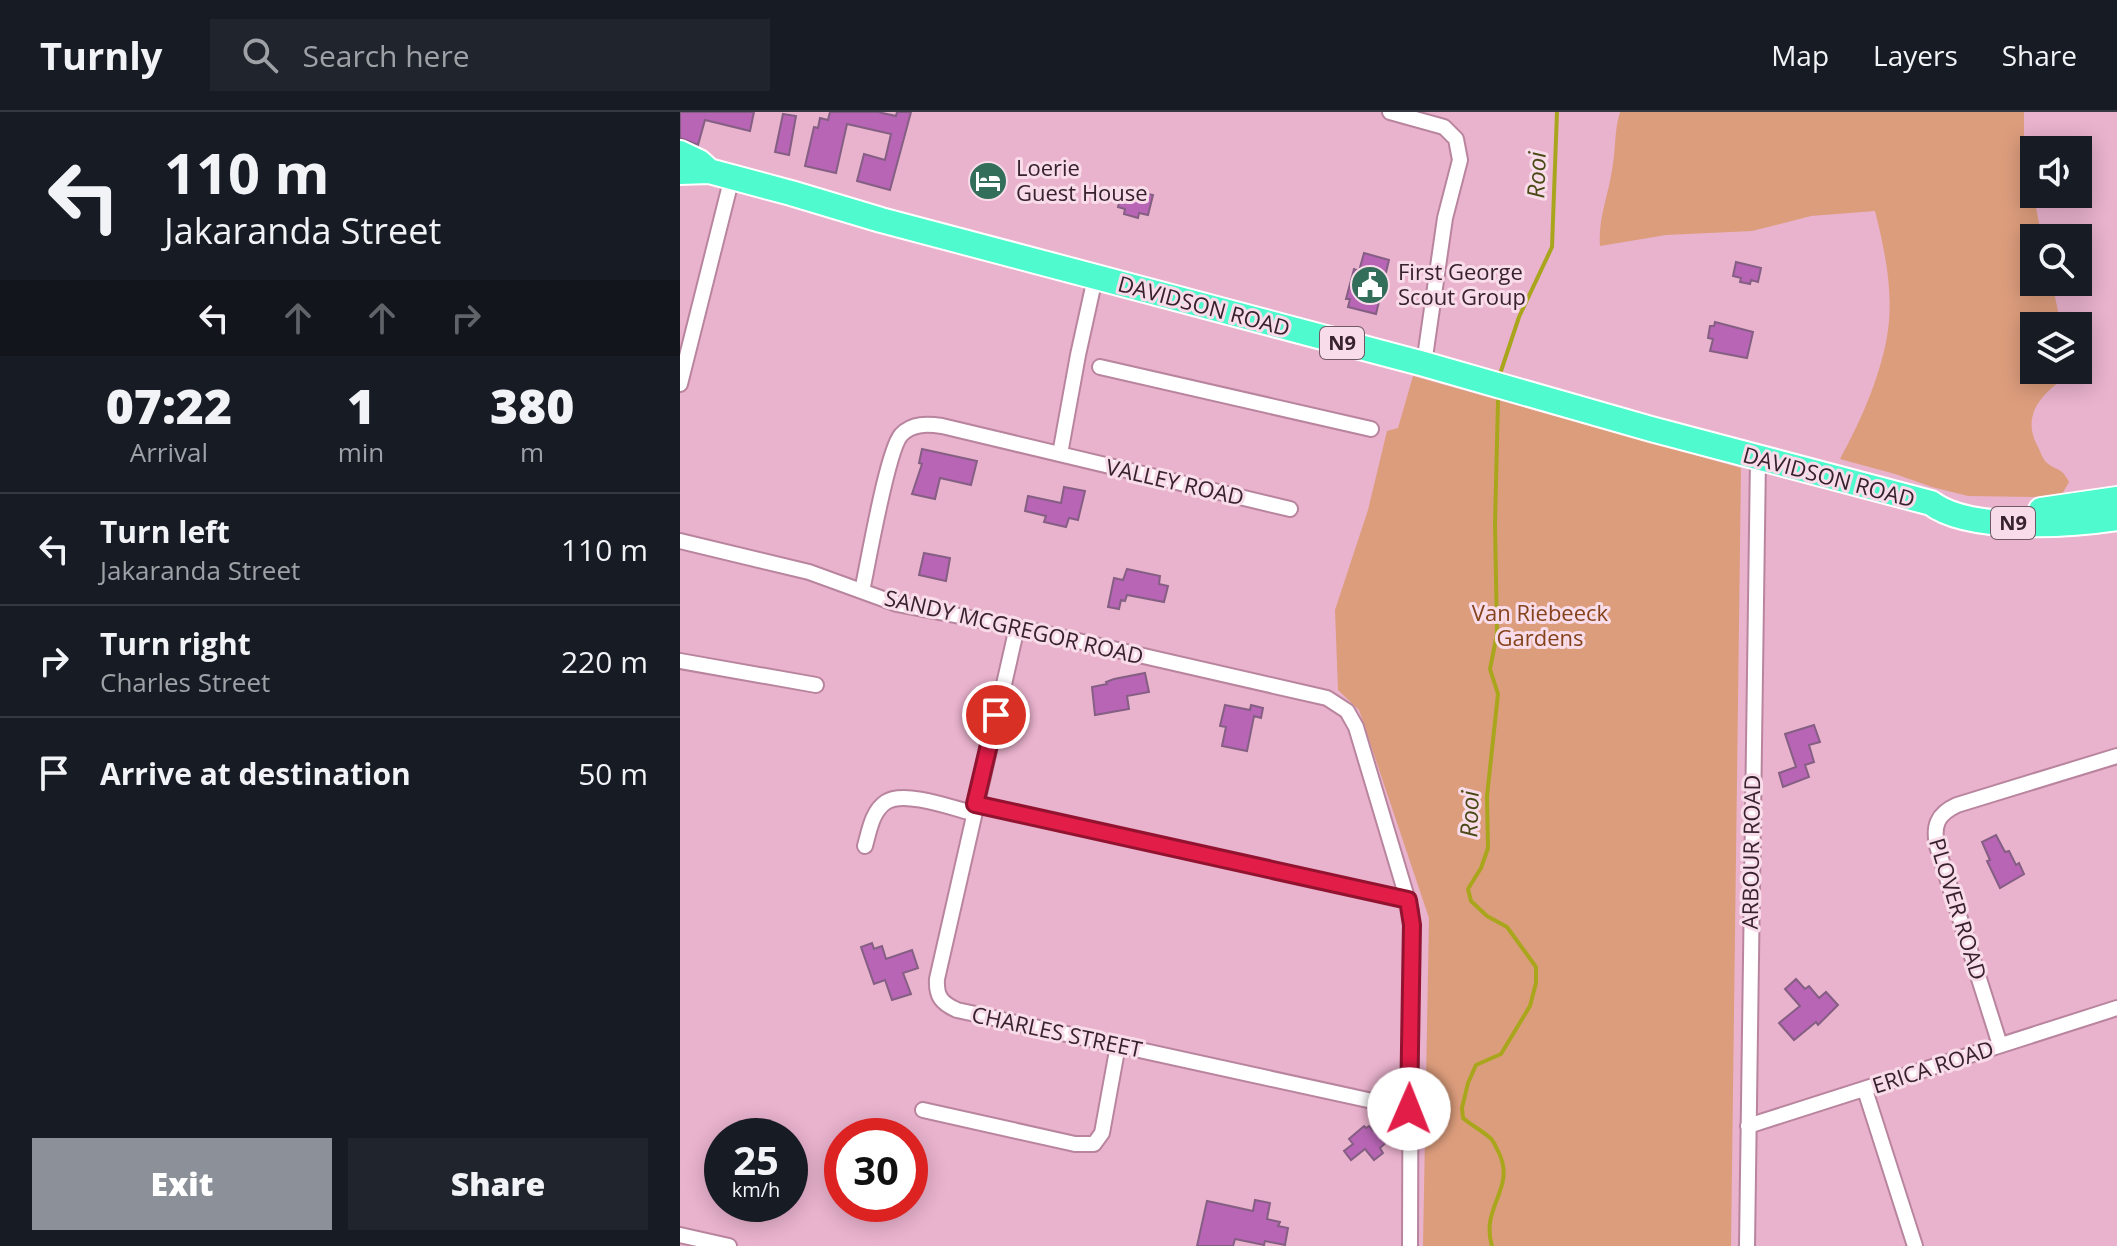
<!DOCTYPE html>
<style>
body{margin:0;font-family:"Open Sans",sans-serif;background:#20242c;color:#f1f3f6;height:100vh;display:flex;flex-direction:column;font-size:30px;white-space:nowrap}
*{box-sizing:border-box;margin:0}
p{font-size:26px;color:#9ea1a6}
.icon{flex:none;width:44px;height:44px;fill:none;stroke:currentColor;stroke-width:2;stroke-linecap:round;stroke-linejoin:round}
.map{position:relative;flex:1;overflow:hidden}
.details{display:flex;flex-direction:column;background:#171b24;width:680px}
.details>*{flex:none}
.guide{background:#171b24;color:#f1f3f6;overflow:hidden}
.fabs{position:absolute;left:1340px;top:24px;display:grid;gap:16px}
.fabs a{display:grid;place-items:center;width:72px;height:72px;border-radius:0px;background:#171b24;box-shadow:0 4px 20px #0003;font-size:40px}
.speed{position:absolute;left:24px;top:1006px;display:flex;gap:16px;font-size:40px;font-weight:700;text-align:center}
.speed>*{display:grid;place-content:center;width:104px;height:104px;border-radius:50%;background:#171b24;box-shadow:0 4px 20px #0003;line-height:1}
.speed small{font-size:20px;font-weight:400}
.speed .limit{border:12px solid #d22;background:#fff;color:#111}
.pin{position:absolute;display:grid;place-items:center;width:68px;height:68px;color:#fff;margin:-34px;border:4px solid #fff;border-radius:50%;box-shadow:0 2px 8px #0007}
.me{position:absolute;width:88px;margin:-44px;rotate:1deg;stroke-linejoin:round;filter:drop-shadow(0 0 6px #0008)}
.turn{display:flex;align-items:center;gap:28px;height:168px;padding:0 32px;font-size:36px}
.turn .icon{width:104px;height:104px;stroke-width:2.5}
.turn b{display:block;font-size:56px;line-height:68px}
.lanes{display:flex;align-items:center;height:76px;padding:0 32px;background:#0003;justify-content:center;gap:40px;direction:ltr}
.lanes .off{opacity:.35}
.eta{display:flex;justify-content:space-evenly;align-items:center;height:136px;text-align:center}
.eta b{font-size:48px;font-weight:800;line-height:56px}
.action{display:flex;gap:16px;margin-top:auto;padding:16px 32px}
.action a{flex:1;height:92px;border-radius:0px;background:#8c9099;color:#fff;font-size:32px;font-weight:800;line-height:92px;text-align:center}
.action a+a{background:#20242c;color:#f1f3f6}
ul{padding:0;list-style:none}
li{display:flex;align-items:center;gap:24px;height:112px;padding:0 32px;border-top:2px solid #363941}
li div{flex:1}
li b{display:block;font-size:30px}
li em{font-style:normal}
header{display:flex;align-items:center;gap:48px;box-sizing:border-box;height:112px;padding:0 40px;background:#171b24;border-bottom:2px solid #363941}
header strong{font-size:38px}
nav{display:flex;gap:44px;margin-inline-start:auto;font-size:28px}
.search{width:560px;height:72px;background:#20242c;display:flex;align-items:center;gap:20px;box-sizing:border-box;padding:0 28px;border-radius:0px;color:#9ea1a6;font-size:30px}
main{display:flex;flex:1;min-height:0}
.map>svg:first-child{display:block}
.green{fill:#dc9d7c}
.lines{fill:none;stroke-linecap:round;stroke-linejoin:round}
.stream{stroke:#a9a61d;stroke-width:4}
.building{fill:#b765b4;stroke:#855f83;stroke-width:2}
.minor-casing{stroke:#b9859e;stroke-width:18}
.trunk-casing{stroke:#fff;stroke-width:28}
.minor{stroke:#fff;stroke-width:14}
.trunk{stroke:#4eface;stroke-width:24}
.route-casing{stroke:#92132f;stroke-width:20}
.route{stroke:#e11d48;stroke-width:14}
.labels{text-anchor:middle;stroke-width:6;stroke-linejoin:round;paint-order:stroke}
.shield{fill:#f9dce9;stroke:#715a65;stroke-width:2}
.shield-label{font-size:20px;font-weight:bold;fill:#37222d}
.poi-label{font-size:22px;fill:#37222d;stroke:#f9dce9;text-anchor:start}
.street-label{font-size:22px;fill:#37222d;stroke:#f9dce9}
.park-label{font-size:22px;fill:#85431b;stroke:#f9dce9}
.water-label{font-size:24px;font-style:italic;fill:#494916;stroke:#f9dce9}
</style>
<header>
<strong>Turnly</strong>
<div class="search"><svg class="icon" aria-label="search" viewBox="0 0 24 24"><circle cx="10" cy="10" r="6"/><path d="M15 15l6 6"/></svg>Search here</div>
<nav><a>Map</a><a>Layers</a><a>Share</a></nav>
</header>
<main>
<section class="details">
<div class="guide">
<div class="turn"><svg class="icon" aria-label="left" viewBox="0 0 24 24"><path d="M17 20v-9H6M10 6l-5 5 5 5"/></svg><div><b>110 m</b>Jakaranda Street</div></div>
<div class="lanes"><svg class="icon" aria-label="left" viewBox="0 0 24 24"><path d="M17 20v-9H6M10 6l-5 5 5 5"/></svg><svg class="icon off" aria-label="ahead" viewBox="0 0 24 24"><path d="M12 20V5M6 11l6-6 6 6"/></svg><svg class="icon off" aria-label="ahead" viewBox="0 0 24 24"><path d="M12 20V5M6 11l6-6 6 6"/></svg><svg class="icon off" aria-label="right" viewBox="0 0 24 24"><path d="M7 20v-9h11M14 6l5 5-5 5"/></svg></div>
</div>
<div class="eta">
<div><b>07:22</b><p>Arrival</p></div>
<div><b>1</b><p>min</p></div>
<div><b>380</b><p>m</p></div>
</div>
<ul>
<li><svg class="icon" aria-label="left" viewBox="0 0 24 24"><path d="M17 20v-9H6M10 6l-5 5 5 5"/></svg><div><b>Turn left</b><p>Jakaranda Street</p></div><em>110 m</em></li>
<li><svg class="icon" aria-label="right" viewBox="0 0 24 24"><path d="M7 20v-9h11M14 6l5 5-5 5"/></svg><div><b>Turn right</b><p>Charles Street</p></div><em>220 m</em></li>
<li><svg class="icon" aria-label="arrive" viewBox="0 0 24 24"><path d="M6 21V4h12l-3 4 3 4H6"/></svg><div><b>Arrive at destination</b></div><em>50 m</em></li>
</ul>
<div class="action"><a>Exit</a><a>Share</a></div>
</section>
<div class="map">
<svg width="1437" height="1134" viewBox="0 0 1437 1134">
<rect width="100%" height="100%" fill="#e9b2cd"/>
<!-- green -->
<path class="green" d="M940 0H1344V35L1362 126H1354V170H1372L1381 214H1354V258H1390L1391 262C1366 278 1340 300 1357 333 1360 338 1362 346 1366 350 1377 360 1381 354 1389 370L1382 382 1354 385 1288 384 1252 375 1215 362 1160 347C1182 307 1205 255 1209 209 1212 172 1204 135 1195 99L1131 104 1072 119 986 123 920 134C918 106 928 85 932 58 936 38 934 19 940 0Z
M733 264 1061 356 1051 1134H743L749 806 679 598 658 578 655 498 688 398 707 319 718 316Z"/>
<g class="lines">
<!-- stream -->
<path class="stream" d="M820 262 839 205 872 135 877 0
M812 1134C800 1095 836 1077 819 1041 816 1036 814 1028 809 1025 801 1018 791 1013 783 1006L782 996 788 971 796 953 821 942 850 894 856 871V855L827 815 807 804 791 789 788 777 801 756 808 736 807 684 818 582 810 557 817 522 815 412 818 289"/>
</g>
<!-- building -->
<path class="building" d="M0 0H74L70 19 25 8 18 33 0 26Z
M150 0H198L216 4 217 0H231L210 78 177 69 184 42 205 48 211 22 167 12 156 61 125 54 134 15 138 16 140 6 148 8Z
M103 2 116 4 109 43 95 40Z
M443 77 473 83 468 103 459 101 458 106 444 102 445 97 438 95Z
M684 141 709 148 696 202 668 195 670 187H666L674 157 679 159Z
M1056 150 1081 156 1078 170 1071 168 1070 172 1060 170 1061 166 1053 164Z
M1035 210 1073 220 1067 246 1030 239 1033 227 1028 226 1030 214H1034Z
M242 337 297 349 291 373 260 366 255 387 232 382 242 352 239 351Z
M384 375 405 379 398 408 389 406 386 415 364 410 366 404 345 399 348 384 381 391Z
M244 441 270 446 266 469 239 463Z
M447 457 480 464 479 472 488 474 484 490 447 483 445 489 441 488 439 497 428 495 434 466 443 468Z
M465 561 469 580 447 584 449 597 415 603 412 575 427 572 426 570 434 567Z
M545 593 570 598 571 593 583 596 581 606 574 604 567 639 542 634 546 615 540 614Z
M1134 613 1140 630 1129 633 1134 650 1125 653 1129 665 1103 675 1099 661 1116 655 1105 622Z
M1316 723 1325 740 1329 739 1336 753 1339 751 1344 762 1320 776 1307 749 1310 748 1302 730Z
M192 831 194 837 202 834 206 847 232 838 238 856 223 861 231 882 212 888 205 868 194 872 181 835Z
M1116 867 1125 877 1129 874 1139 886 1146 880 1158 893 1138 913 1136 910 1114 928 1099 911 1120 894 1105 877Z
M684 1014 686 1016 689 1014 693 1019 700 1014 710 1027 700 1036 703 1041 694 1048 685 1037 671 1048 664 1039 673 1032 669 1027Z
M575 1088 590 1091 587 1107 600 1110 598 1114 608 1116 605 1133 585 1129 584 1133 555 1127 553 1134H517L527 1089 573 1099Z"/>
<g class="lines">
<defs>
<path id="minor" d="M710 0 764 15 776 27 780 48 765 106 744 252
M420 255 691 317
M0 272 52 65
M380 342 398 243 415 166
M0 429 129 460 217 492 337 515 647 586 667 599 676 615 731 799 730 1134
M182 479C188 452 207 339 221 323 232 311 248 312 262 314L610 397
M337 515 257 867C256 884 261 891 277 898L729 997
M0 549 136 573
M295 692 728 788
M185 734C189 720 192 699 206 690 224 678 273 696 292 701
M1320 933 1257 734C1253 714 1257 702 1277 693L1437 644
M1185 978 1235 1134
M243 998 395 1032H414L422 1021 438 933
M1068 1014 1437 896
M0 1123 49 1134
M1067 1134 1078 346"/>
<path id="trunk" d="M0 41 19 50 29 59
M0 60 29 59 111 81 201 108 744 252 971 317 1251 391C1289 420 1391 413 1437 406
M1361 398 1437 387"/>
</defs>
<!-- minor casing -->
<use href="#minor" class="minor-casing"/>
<!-- trunk casing -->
<use href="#trunk" class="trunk-casing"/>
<!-- minor -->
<use href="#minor" class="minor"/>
<!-- trunk -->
<use href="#trunk" class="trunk"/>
</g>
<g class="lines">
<defs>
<path id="route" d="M316 603 295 692 728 788 732 813 729 997"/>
</defs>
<!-- route casing -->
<use href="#route" class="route-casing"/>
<!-- route -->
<use href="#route" class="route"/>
</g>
<!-- icons -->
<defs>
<symbol id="hotel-disc" viewBox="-11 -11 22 22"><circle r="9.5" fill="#326e59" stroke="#f9dce9"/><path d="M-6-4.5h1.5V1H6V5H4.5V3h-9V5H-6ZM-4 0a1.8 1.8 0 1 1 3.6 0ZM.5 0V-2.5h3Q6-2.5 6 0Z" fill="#fff"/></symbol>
<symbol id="civic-disc" viewBox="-11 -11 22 22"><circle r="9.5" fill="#326e59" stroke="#f9dce9"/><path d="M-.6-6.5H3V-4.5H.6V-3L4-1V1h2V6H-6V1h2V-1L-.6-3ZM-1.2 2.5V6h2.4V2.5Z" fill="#fff"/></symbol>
</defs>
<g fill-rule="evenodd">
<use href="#hotel-disc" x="286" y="47" width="44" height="44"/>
<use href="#civic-disc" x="668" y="151" width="44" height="44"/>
</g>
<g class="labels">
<!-- shield labels -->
<g class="shield">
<rect x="640" y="215" width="44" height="32" rx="6"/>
<rect x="1311" y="395" width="44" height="32" rx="6"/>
</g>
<g class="shield-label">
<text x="662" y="238">N9</text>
<text x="1333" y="418">N9</text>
</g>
<!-- poi labels -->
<g class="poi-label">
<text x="336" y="64">Loerie<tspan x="336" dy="25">Guest House</tspan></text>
<text x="718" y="168">First George<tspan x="718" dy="25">Scout Group</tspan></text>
</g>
<!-- street labels -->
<g class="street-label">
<text transform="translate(524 194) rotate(15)" y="8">DAVIDSON ROAD</text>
<text transform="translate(1149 365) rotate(15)" y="8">DAVIDSON ROAD</text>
<text transform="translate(495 370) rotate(13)" y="8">VALLEY ROAD</text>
<text transform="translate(334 515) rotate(13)" y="8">SANDY MCGREGOR ROAD</text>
<text transform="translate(1071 740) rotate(-89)" y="8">ARBOUR ROAD</text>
<text transform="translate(1278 797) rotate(73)" y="8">PLOVER ROAD</text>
<text transform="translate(377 920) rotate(12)" y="8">CHARLES STREET</text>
<text transform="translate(1253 955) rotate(-18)" y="8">ERICA ROAD</text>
</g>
<!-- park labels -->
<g class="park-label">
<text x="860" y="509">Van Riebeeck<tspan x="860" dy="25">Gardens</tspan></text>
</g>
<!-- water labels -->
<g class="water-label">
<text transform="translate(857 63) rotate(-88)" y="8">Rooi</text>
<text transform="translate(790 702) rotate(-88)" y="8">Rooi</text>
</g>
</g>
</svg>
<div class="fabs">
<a><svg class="icon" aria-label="sound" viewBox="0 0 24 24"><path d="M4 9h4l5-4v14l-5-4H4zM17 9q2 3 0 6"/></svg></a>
<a><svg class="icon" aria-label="search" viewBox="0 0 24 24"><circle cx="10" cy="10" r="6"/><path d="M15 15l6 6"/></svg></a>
<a><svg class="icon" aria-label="layers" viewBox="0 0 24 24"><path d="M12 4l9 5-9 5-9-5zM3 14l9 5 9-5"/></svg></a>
</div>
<div class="speed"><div>25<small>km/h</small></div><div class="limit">30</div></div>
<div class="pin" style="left:316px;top:603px;background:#d93025"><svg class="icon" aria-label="arrive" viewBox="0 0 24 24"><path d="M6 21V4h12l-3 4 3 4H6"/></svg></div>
<svg class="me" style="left:729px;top:997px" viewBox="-20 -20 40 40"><circle r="19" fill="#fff"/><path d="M0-13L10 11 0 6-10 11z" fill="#e11d48"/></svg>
</div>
</main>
